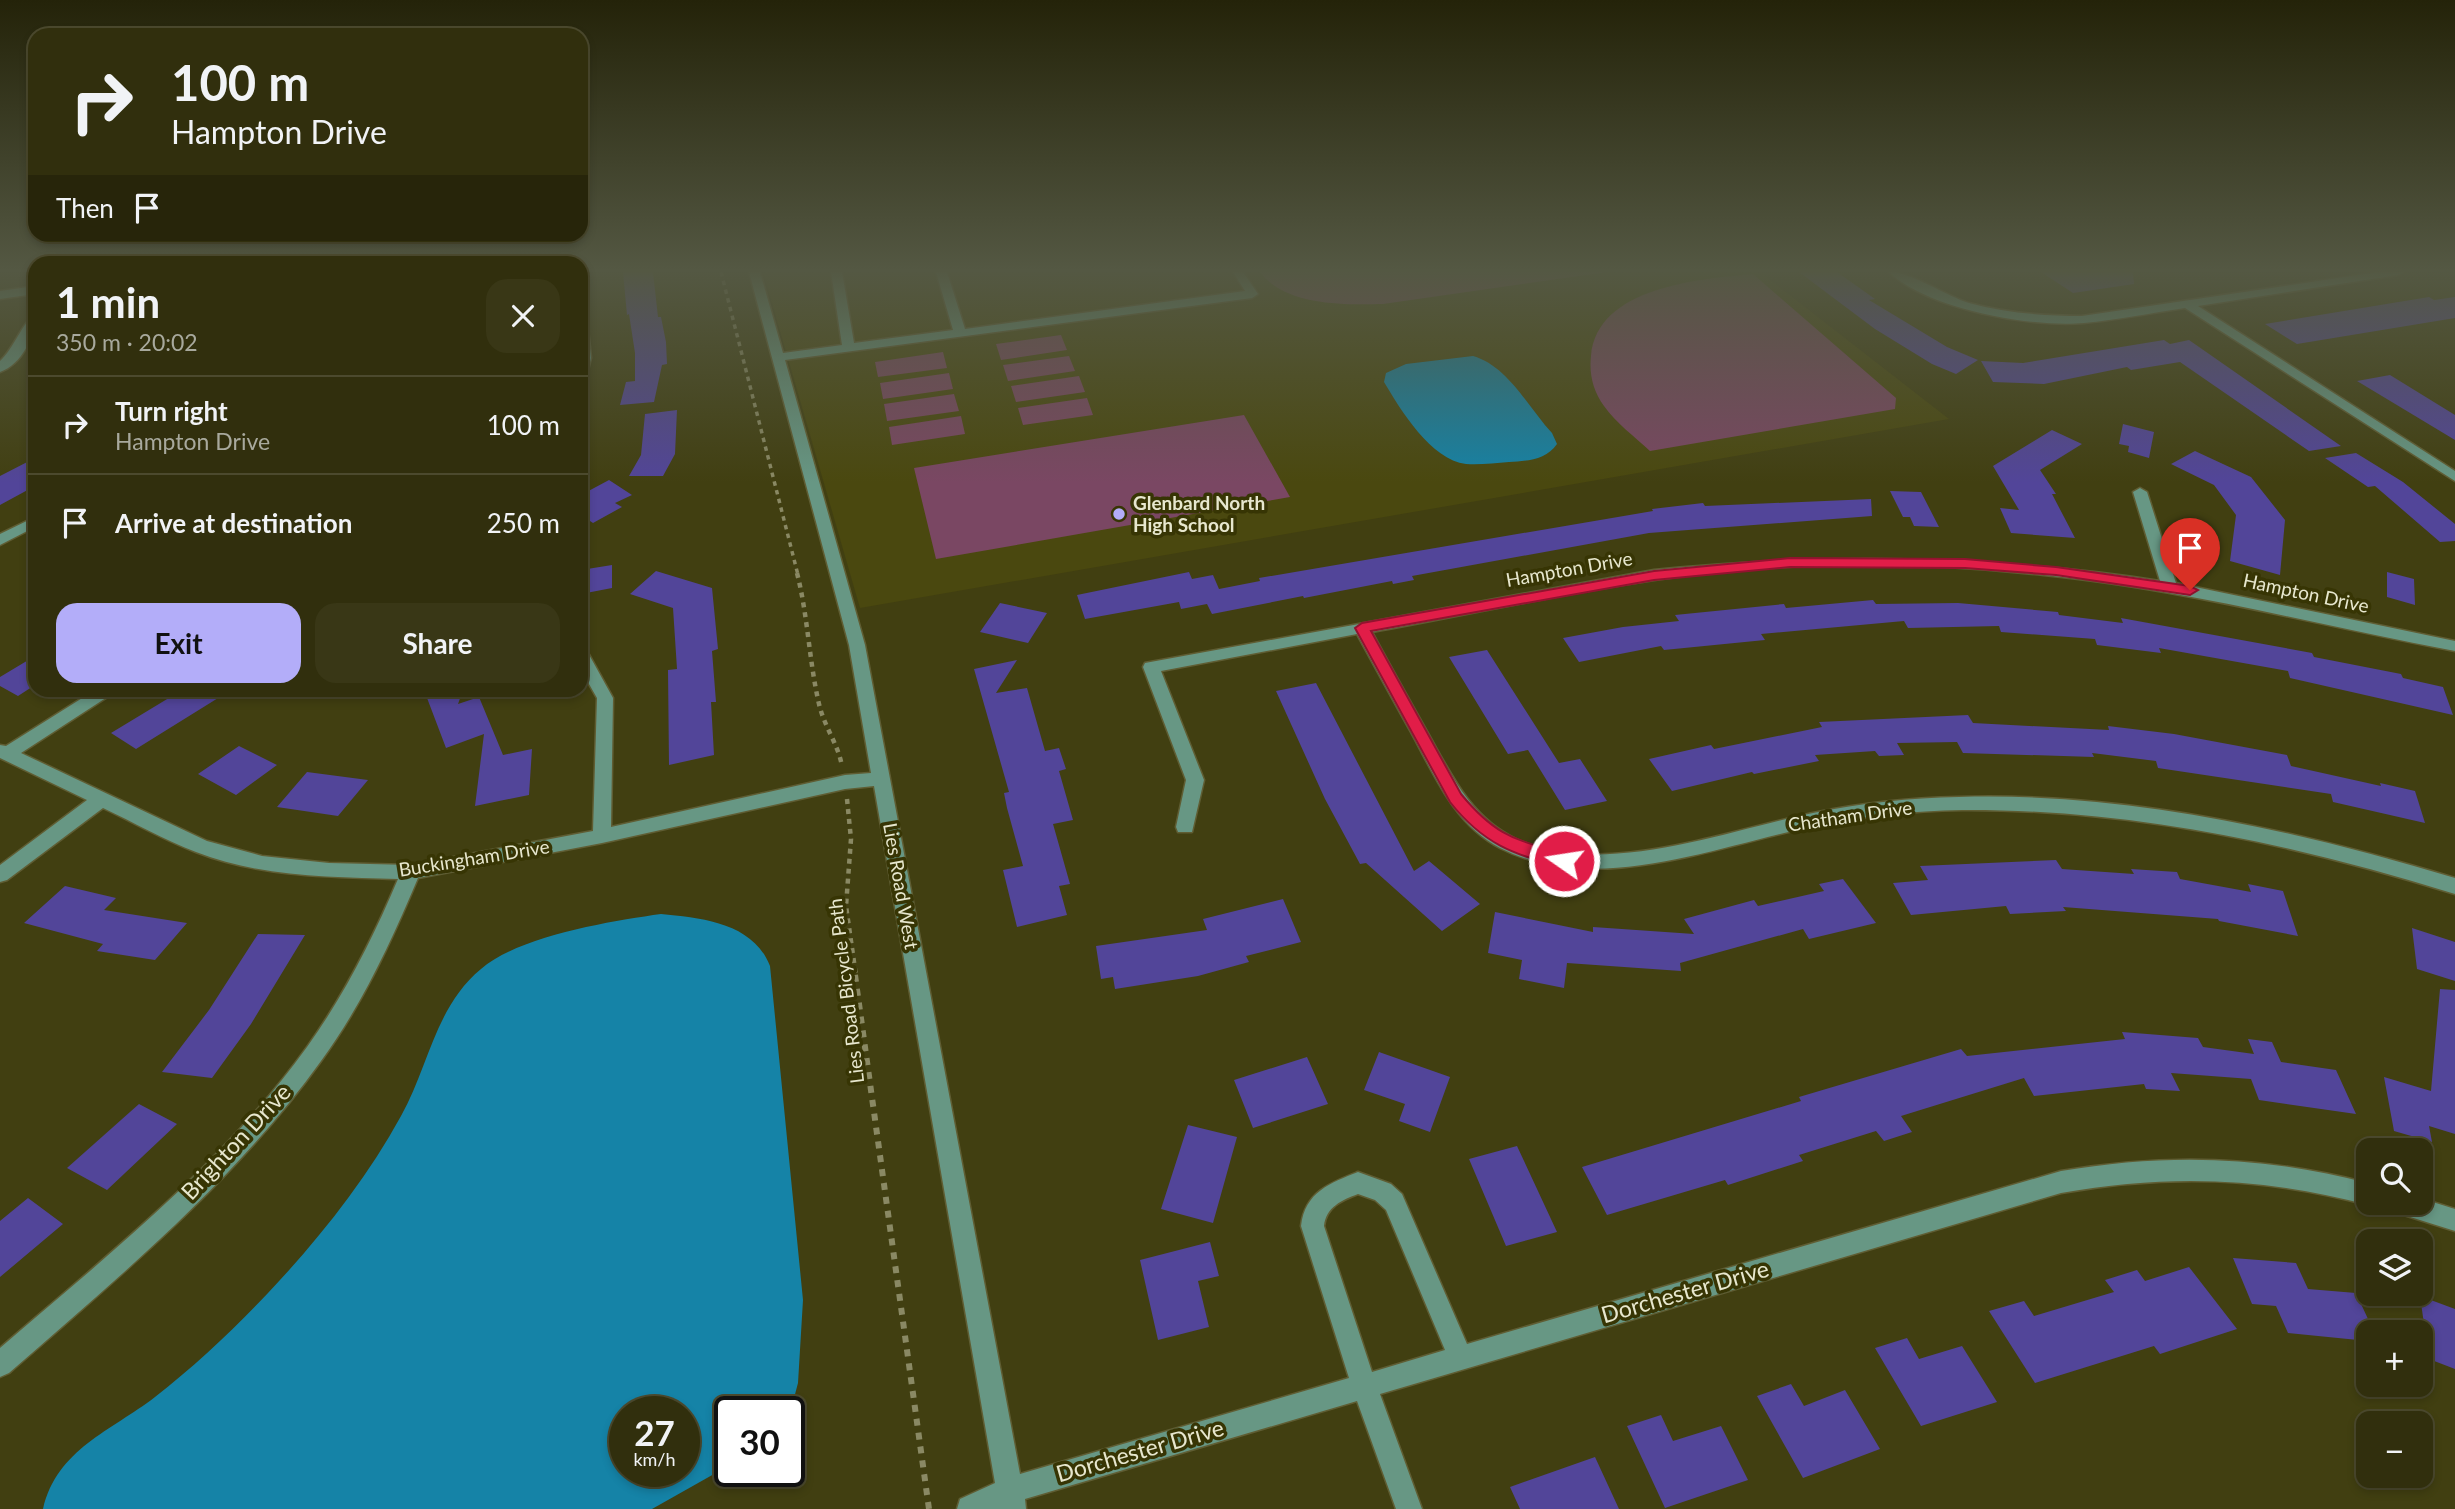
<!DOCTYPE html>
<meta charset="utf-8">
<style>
body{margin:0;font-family:Lato,sans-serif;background:#393716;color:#f1f3f6;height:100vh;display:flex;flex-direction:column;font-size:26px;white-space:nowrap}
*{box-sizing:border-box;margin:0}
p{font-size:23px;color:#a8a99d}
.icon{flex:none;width:38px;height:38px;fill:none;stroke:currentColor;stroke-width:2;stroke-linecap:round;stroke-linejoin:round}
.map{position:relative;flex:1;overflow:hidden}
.drawer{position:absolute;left:28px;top:256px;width:560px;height:441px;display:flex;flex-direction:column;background:#312f0d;border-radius:21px;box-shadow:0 4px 10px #0003,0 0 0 2px #4c4a2e}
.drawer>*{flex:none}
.guide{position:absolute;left:28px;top:28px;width:560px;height:214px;border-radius:21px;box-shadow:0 4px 10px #0003,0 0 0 2px #4c4a2e;background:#312f0d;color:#f1f3f6;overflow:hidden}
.tools{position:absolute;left:2356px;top:1138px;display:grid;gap:14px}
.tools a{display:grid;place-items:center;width:77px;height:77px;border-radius:14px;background:#312f0d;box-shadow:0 4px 10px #0003,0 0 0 2px #4c4a2e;font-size:35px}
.speed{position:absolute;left:609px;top:1396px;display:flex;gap:14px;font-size:35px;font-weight:700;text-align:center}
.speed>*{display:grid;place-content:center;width:91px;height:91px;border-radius:50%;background:#312f0d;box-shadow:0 4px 10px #0003,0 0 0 2px #4c4a2e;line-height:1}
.speed small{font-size:18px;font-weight:400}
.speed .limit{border:4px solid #111;border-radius:10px;background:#fff;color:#111}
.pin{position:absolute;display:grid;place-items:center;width:60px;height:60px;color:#fff;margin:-72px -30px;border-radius:50% 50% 50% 0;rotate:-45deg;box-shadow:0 0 7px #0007}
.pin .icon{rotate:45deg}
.me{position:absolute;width:77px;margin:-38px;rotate:283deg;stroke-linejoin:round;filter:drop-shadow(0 0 5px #0008)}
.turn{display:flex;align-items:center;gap:24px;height:147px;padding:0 28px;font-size:32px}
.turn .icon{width:91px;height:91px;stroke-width:2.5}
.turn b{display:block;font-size:49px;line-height:60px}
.then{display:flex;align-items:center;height:66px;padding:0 28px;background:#0003;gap:14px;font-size:26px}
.round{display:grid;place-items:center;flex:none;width:74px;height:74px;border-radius:21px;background:#393716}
.headline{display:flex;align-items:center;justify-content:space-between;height:119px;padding:0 28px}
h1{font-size:42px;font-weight:700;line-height:52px}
.action{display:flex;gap:14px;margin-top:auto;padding:14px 28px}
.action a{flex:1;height:80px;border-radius:21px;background:#b3adf9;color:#111;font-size:28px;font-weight:700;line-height:80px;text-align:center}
.action a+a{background:#393716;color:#f1f3f6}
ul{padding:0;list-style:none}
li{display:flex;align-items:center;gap:21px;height:98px;padding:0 28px;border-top:2px solid #4c4a2e}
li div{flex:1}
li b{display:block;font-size:26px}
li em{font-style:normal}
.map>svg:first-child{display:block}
.built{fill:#4a480f}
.green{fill:#7a4763}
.water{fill:#1583a7;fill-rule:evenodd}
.building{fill:#524599}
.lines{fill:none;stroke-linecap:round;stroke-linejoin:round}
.minor-casing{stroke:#5f5d33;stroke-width:3}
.path-far2{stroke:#8a8964;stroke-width:3.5;stroke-dasharray:4.5 4.5;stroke-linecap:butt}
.path-far1{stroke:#8a8964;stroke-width:4.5;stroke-dasharray:5 5;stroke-linecap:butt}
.path{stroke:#8a8964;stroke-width:6;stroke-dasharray:7 7;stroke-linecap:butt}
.minor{fill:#679784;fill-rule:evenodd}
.route{fill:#e11d48;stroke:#92132f;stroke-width:2}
.poi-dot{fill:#b3adf9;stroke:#373504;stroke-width:2.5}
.labels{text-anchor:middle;stroke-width:7;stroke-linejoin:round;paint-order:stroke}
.poi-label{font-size:19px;font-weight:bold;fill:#e7e7ce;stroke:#373504;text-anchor:start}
.street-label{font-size:19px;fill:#e7e7ce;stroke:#373504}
.near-street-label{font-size:23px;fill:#e7e7ce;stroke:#373504}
</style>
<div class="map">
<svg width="2455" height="1509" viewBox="0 0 2455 1509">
<rect width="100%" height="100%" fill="#413f11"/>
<!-- built -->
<path class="built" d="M763 272H1760L1949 419 860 608Z"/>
<!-- green -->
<path class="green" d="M1260 272H1607L1383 304C1345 305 1285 306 1260 272Z
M1753 274 1896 398 1895 409 1650 451C1635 437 1616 423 1604 406 1593 391 1589 374 1591 356 1597 287 1699 279 1753 274Z
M1061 335 1067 350 1001 360 996 344Z
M943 352 947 368 878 377 875 362Z
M1069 356 1075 371 1008 381 1003 365Z
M949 373 953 389 883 399 880 383Z
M1079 376 1085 392 1016 402 1011 386Z
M954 394 959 411 887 421 884 404Z
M1087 398 1093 415 1023 425 1018 408Z
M1244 415 1290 497 936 559 914 468Z
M961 416 965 434 892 445 889 427Z"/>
<!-- water -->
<path class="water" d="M1473 356C1508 366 1528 407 1552 433L1557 444C1546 460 1527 461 1509 462 1495 463 1480 465 1466 464 1431 460 1400 409 1384 382L1386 373 1406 364Z
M661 914C703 918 753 923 770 966L803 1300 798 1383 789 1417V1412H730V1465L652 1509H43C57 1449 111 1431 155 1397 195 1366 234 1329 268 1293 318 1240 366 1180 401 1116 429 1066 435 1007 481 969 519 936 611 921 661 914ZM625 1412H684V1472H625Z"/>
<!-- building -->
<path class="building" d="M623 272H653L658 317H661L666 342 667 364 662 365 654 402 620 405 626 382 635 381V353L629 314 627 315Z
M1799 272H1837L1875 299 1869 300 1947 347 1978 360 1956 374 1932 364 1875 329Z
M2041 272H2133L2134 284 2073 293Z
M2429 297 2434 300 2455 297V318L2297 344 2265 324Z
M2164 340 2170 344 2189 340 2341 446 2309 451 2180 362 2131 370 2127 367 2044 384 1993 382 1981 361 2023 363Z
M2390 375 2455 415V440L2357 381Z
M677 410 675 454 663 476H629L641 455 645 414Z
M2123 424 2154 432 2149 458 2128 452 2129 446 2119 444Z
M2052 430 2082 444 2040 470 2056 494H2052L2075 538 2011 533 2000 508 2019 510 1993 466Z
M2195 451 2251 477 2285 520 2280 575 2230 561 2236 515 2214 485 2171 464Z
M2356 453 2403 482 2455 524V541L2440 542 2375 486 2368 487 2325 458Z
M35 458V486L0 505V476Z
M609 480 632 495 615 503 622 507 593 523 581 515V495Z
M1890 491 1921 492 1939 527 1914 526 1910 517H1903Z
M1871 499 1872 516 1649 533 1412 576 1414 580 1393 584 1392 581 1304 598 1303 596 1212 614 1207 604 1181 609 1179 602 1085 619 1077 595 1189 572 1192 579 1213 575 1219 589 1260 581 1259 578 1653 511 1652 509 1703 503 1705 506Z
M612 565V588L581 594V570Z
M656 571 712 588 718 649 712 651 716 702H711L714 755 669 765 668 670 677 669 673 608 630 594Z
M2387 572 2414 579 2415 605 2387 597Z
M1873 600 1876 604 1958 603 2058 612 2059 615 2123 623 2121 618 2312 653 2314 657 2401 674 2403 678 2443 687 2453 715 2290 678 2288 671 2159 648 2161 653 2097 645 2095 639 2001 632 1999 626 1908 628 1904 621 1761 634 1765 640 1664 650 1661 646 1579 662 1563 638 1623 627 1679 621 1675 615 1784 604 1786 608Z
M1000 603 1047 613 1028 643 980 632Z
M1487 650 1559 763 1580 759 1607 801 1565 810 1528 750 1508 754 1449 657Z
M35 656V685L18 696 0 686V677Z
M1017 660 996 693 1027 688 1045 751 1059 748 1066 769 1059 771 1073 820 1053 824 1070 884 1059 886 1067 915 1017 927 1003 870 1023 866 1007 808 1004 793 1009 792 974 669Z
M1316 683 1414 871 1429 861 1480 904 1442 931 1366 863 1360 864 1325 799 1276 691Z
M182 690H231L136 749 111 733Z
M424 690H463L458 704 479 697 503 755 532 749 529 795 475 806 484 734 446 748Z
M1968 715 1973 723 2109 730 2108 726 2174 734 2287 755 2291 766 2381 786 2380 783 2415 791 2425 823 2333 802 2331 794 2158 768 2156 761 2092 753 2094 757 1963 753 1957 742 1897 743 1904 755 1879 756 1875 751 1815 755 1819 761 1754 774 1752 772 1672 791 1649 759 1711 745 1714 749 1822 727 1819 722Z
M239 746 277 765 236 795 198 774Z
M307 772 368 780 338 816 277 807Z
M2056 860 2062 869 2134 874 2131 869 2177 872 2180 879 2251 892 2248 884 2283 891 2298 936 2219 921 2218 919 2063 907 2066 911 2010 914 2006 906 1911 915 1893 883 1928 880 1920 866Z
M1843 879 1876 923 1809 939 1803 929 1680 963 1681 971 1567 963 1564 988 1519 979 1522 960 1488 953 1495 912 1593 932V927L1694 934 1684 919 1754 900 1758 906 1824 891 1819 884Z
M65 886 116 898 104 910 187 923 155 960 97 951 103 944 24 923Z
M1283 899 1301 942 1246 956 1249 962 1198 976 1115 989 1113 977 1101 979 1096 946 1207 930 1203 919Z
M2412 928 2455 942V981L2417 969Z
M258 934 305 935 251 1024 212 1078 162 1072 209 1010Z
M2440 989 2455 990V1134L2429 1126 2432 1142 2394 1131 2384 1077 2431 1091Z
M2122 1032 2198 1038 2203 1047 2254 1054 2248 1039 2272 1042 2281 1062 2336 1070 2356 1114 2259 1100 2251 1079 2171 1073 2180 1091 2146 1089 2144 1084 2034 1096 2024 1078 1901 1116 1912 1132 1884 1141 1876 1131 1799 1155 1803 1161 1728 1185 1725 1180 1607 1215 1582 1167 1801 1101 1799 1097 1961 1049 1967 1056 2125 1039Z
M1379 1052 1450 1077 1430 1132 1399 1121 1405 1104 1364 1090Z
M1307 1057 1328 1104 1253 1128 1234 1080Z
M139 1104 177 1124 107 1190 67 1168Z
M1188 1125 1237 1137 1213 1223 1161 1209Z
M1517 1146 1557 1232 1506 1246 1469 1159Z
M28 1198 63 1224 0 1277V1221Z
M1210 1242 1219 1276 1198 1281 1209 1327 1158 1340 1140 1260Z
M2233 1258 2296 1263 2308 1289 2356 1293 2374 1332H2368V1341L2288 1333 2276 1306 2252 1304Z
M2189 1267 2237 1329 2160 1354 2154 1346 2035 1383 1989 1311 2024 1301 2034 1316 2114 1292 2105 1280 2137 1270 2145 1281Z
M2420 1296 2455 1309V1369L2429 1359Z
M1907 1338 1919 1359 1962 1346 1997 1402 1921 1426 1875 1348Z
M1791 1384 1804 1406 1845 1390 1880 1449 1803 1478 1757 1396Z
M1661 1415 1673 1441 1721 1426 1748 1480 1665 1508 1627 1426Z
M1595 1457 1619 1509H1520L1510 1487Z"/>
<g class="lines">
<defs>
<path id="minor" d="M749 272H760L783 353 842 345 831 272H842L854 343 953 330 936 272H947L965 329 1245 291 1233 272H1243L1258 294 1252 298 785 360 865 645 1020 1474 1349 1378 1301 1226C1305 1192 1330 1183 1358 1172L1391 1184 1402 1194 1467 1344 2061 1171C2168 1153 2262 1156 2368 1183V1202H2375L2368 1205C2262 1177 2169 1174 2061 1193L1380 1394 1422 1509H1396L1357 1401 1025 1499 1026 1509H957L960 1499 995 1483 874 786 845 789 602 843 418 878C391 942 362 1005 321 1061 235 1181 120 1276 9 1373L0 1377V1348C108 1255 223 1164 307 1047 345 994 373 938 398 879 331 877 260 877 196 852 164 840 133 822 103 808L7 880 0 882V865L87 800 0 758V745L6 746 95 690H114L112 694 21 753 207 841 262 856 329 863 411 865 593 831 597 698 581 670V650L587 651 613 698 611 827 845 775 871 773 849 645ZM1358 1194 1375 1200 1386 1210 1445 1350 1372 1372 1324 1226C1326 1207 1342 1200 1358 1194Z
M1889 272C1910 271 1946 296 1969 303 2006 313 2044 316 2082 316L2378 272H2403L2398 275 2198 306 2455 471V481L2185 308C2151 313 2117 320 2084 323 2032 328 1927 309 1889 272Z
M35 286V294L0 299V291Z
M35 315C35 337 22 364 0 372V361C13 350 23 321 35 315Z
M581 316 587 320 591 358 587 374 581 378Z
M2140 488 2147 492 2176 583 2455 641V651C2318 625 2183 589 2044 575 1916 561 1781 561 1654 580 1559 594 1466 615 1372 632 1389 664 1407 696 1425 728 1449 770 1469 817 1516 839 1601 879 1725 831 1813 813 1861 803 1910 798 1959 797 2128 792 2294 830 2455 878V894C2294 844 2132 809 1962 810 1913 811 1863 816 1815 826 1716 846 1596 897 1500 848 1454 824 1435 776 1411 732 1393 700 1375 667 1357 634L1161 671 1204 780 1192 832H1178L1176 827 1186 780 1143 667 1145 663 1654 570C1824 553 1991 555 2160 581L2133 492Z
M35 517V527L0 545V534Z
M2420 1198 2455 1209V1231L2388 1210 2385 1202H2420Z"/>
</defs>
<!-- minor casing -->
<use href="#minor" class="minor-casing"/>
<!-- path-far2 -->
<path class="path-far2" d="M721 272 798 575"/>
<!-- path-far1 -->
<path class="path-far1" d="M797 573C808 616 809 661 819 704 824 726 838 744 842 766
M847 799 851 839 846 906 856 976"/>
<!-- path -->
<path class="path" d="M855 975 929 1509"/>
<!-- minor -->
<use href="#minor" class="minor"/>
</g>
<!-- sky -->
<linearGradient id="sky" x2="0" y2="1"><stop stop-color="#242309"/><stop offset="0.56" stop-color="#545843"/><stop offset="1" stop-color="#545843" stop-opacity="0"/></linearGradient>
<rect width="2455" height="483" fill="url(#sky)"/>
<!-- route -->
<path class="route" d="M1790 558 1965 559 2056 567 2190 586 2198 590 2190 595 2056 575 1965 568 1790 567 1654 580 1371 631 1461 794C1499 840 1518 839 1570 856L1573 861 1570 866 1564 868C1514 855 1483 844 1450 802L1355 628 1362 623 1654 571Z"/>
<!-- markers -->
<circle class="poi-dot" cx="1119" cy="514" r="7"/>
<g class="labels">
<!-- poi labels -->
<g class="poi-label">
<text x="1133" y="510">Glenbard North<tspan x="1133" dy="22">High School</tspan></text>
</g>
<!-- street labels -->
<g class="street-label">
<text transform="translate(1569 569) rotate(-10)" y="7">Hampton Drive</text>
<text transform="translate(2306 593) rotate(12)" y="7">Hampton Drive</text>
<text transform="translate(1850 816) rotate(-8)" y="7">Chatham Drive</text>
<text transform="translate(474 858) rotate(-9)" y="7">Buckingham Drive</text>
<text transform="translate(901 886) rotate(80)" y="7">Lies Road West</text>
<text transform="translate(846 991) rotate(-97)" y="7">Lies Road Bicycle Path</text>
</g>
<!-- near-street labels -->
<g class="near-street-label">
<text transform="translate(236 1142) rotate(-47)" y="8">Brighton Drive</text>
<text transform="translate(1685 1292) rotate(-16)" y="8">Dorchester Drive</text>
<text transform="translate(1140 1451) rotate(-16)" y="8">Dorchester Drive</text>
</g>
</g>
</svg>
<div class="tools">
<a><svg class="icon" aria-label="search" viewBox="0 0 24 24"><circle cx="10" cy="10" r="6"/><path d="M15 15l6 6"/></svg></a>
<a><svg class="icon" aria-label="layers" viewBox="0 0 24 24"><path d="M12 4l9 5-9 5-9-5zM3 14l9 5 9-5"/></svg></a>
<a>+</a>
<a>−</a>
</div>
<div class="speed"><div>27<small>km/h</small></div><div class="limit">30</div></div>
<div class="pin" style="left:2190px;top:590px;background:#d93025"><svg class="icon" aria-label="arrive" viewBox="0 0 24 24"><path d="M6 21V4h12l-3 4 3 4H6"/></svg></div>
<svg class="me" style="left:1564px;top:861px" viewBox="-20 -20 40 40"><circle r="17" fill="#e11d48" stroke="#fff" stroke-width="3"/><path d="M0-11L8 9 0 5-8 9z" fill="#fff"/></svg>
<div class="guide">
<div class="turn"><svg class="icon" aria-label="right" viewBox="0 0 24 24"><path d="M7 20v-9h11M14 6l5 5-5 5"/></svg><div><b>100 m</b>Hampton Drive</div></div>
<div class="then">Then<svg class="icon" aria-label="arrive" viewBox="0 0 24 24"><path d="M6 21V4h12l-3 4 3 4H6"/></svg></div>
</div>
<section class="drawer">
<div class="headline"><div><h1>1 min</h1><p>350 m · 20:02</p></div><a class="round"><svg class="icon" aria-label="close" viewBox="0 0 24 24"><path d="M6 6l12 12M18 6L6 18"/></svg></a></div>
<ul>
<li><svg class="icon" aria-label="right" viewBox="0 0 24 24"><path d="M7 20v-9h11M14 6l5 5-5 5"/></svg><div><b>Turn right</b><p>Hampton Drive</p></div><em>100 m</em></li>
<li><svg class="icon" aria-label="arrive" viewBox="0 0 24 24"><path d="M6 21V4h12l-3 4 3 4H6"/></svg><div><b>Arrive at destination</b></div><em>250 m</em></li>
</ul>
<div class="action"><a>Exit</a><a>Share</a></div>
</section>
</div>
